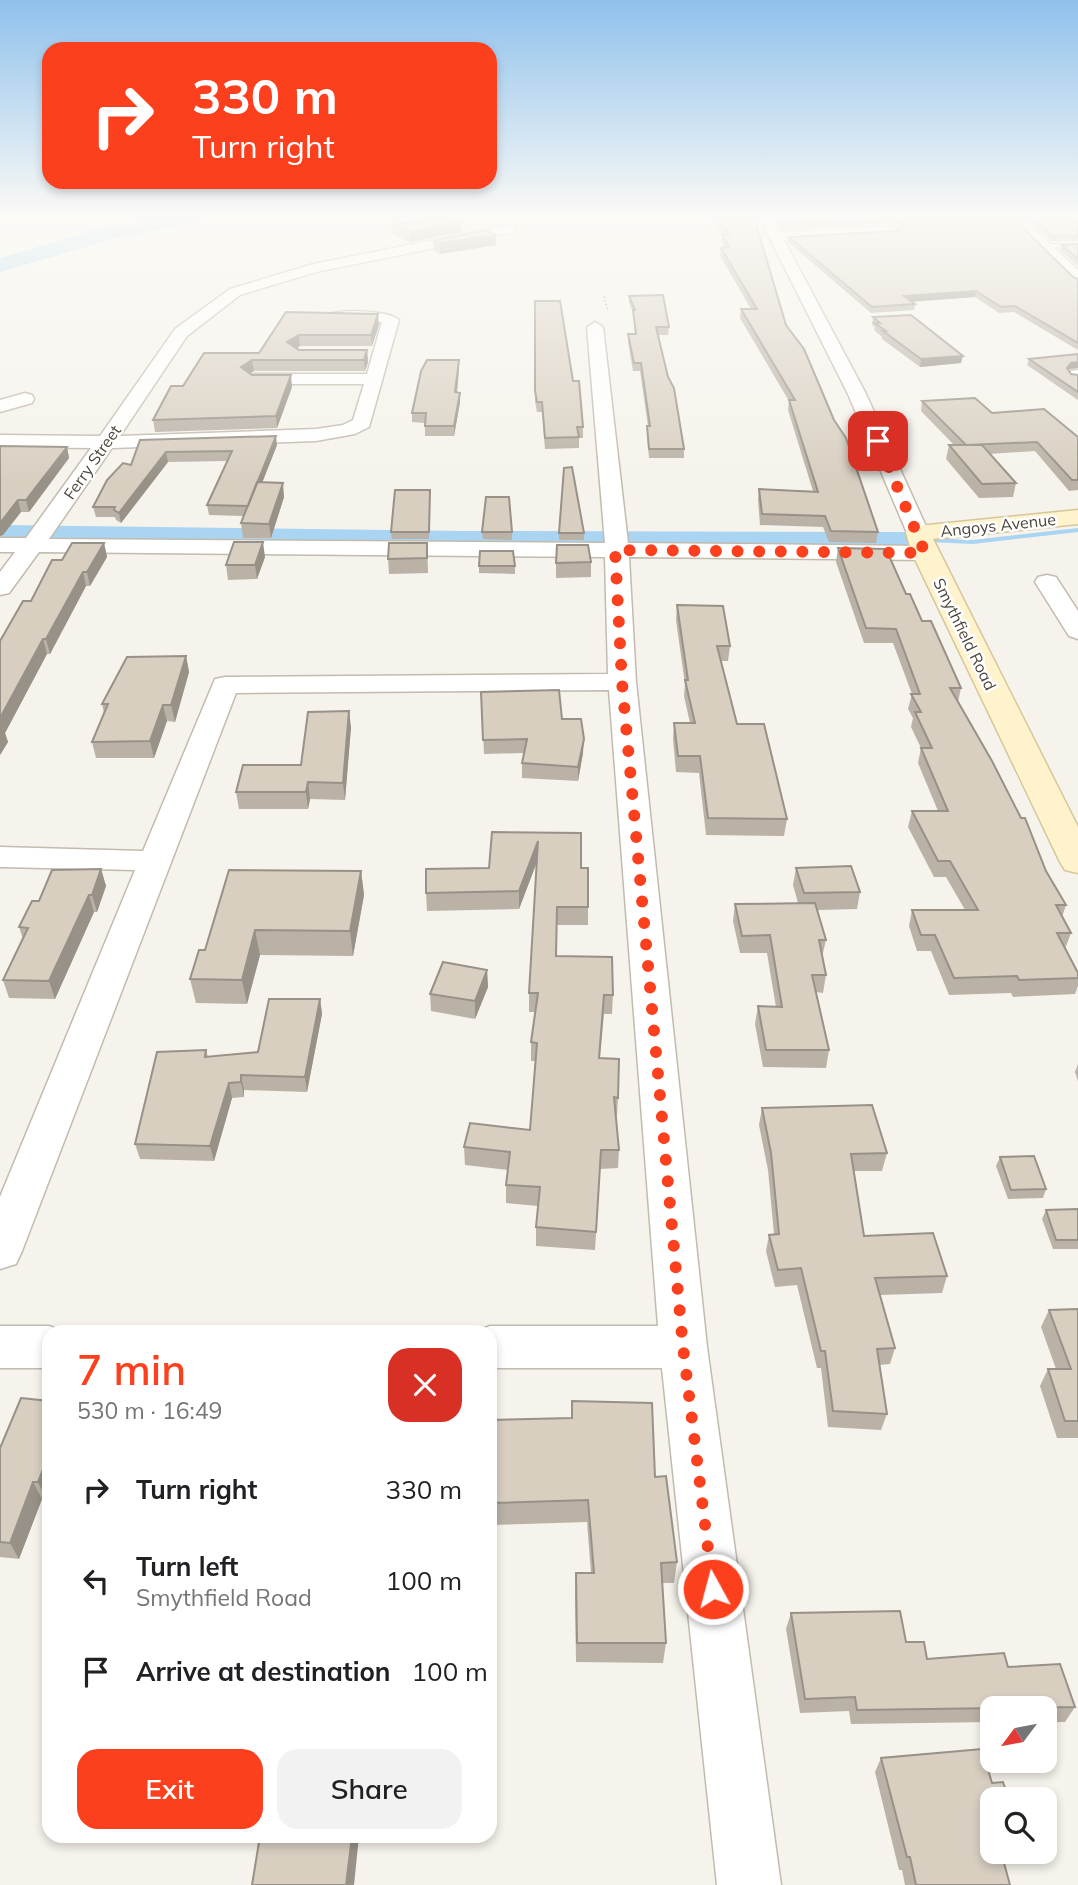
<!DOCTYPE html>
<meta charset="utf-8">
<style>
body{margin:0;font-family:Mulish,sans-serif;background:#f2f2f2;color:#202124;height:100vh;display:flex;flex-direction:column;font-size:26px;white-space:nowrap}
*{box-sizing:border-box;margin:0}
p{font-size:23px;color:#757577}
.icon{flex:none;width:38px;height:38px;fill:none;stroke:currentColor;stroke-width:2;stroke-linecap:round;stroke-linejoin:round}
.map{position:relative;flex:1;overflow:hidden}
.panel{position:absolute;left:42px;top:1325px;width:455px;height:518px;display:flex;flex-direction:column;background:#fff;border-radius:21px;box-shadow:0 4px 10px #0003}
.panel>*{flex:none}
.hud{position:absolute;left:42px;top:42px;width:455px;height:147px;border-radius:21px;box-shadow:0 4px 10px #0003;background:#fc3f1d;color:#fff;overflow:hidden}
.needle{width:46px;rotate:238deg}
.tools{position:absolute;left:980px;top:1696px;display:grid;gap:14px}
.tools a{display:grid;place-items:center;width:77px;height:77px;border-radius:14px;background:#fff;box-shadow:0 4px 10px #0003;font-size:35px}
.pin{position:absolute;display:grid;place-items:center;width:60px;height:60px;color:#fff;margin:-30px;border-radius:14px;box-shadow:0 4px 10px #0006}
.me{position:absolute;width:77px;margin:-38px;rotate:353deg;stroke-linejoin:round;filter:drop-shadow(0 0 5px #0008)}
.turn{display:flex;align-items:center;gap:24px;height:147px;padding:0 35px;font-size:32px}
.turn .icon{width:91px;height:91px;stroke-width:2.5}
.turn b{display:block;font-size:49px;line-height:60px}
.round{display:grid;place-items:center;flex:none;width:74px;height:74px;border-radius:21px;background:#f2f2f2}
.headline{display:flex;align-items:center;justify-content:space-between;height:119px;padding:0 35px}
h1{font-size:42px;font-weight:600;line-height:52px;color:#fc3f1d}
.action{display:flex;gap:14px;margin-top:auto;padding:14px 35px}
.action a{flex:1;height:80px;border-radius:21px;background:#fc3f1d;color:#fff;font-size:28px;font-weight:600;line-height:80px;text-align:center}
.action a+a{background:#f2f2f2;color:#202124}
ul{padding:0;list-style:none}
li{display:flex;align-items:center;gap:21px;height:91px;padding:0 35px}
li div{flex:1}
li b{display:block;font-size:26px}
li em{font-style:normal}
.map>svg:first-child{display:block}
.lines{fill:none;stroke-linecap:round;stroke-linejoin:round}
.stream{fill:#a9d4f2;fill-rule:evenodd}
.canal{fill:#a9d4f2;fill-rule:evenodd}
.river{fill:#a9d4f2;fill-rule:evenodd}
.lane-casing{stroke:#c2bbae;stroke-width:2}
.street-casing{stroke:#c2bbae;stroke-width:3}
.secondary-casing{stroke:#d6c79b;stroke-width:3}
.path{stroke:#c4b79f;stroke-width:2;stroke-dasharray:2 2;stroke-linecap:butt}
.lane{fill:#fff;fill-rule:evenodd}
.street{fill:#fff;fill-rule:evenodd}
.secondary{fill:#fff3cd;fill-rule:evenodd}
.wall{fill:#bab2a6}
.shaded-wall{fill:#979187}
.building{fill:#d8cfc1;stroke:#979187;stroke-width:2}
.route{stroke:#fc3f1d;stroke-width:12;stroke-dasharray:0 21.6}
.labels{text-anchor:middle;stroke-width:5;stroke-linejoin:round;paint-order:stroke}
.far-street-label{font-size:16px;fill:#4b4439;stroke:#fff}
</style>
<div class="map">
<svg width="1078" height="1885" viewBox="0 0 1078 1885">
<rect width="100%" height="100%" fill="#f6f3ec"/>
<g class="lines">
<!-- stream -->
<path class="stream" d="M1078 528V532L973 544 905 541 902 539 905 537 973 540Z"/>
<!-- canal -->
<path class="canal" d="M0 525 464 531 905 532 913 534 916 539 913 544 905 546 464 545 0 537Z"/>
<!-- river -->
<path class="river" d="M160 217H202L198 221 109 240 0 272V258L97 229Z"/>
<defs>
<path id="lane" d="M1044 244H1078V248L1042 247Z"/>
<path id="street" d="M759 217H771L779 232 895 226 902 230 895 234 784 240 866 394 929 533 926 538H910L907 533 848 394Z
M1008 217H1021L1078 270V283L1073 281Z
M509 225 516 229 514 232 316 272 240 295 187 336 120 436 316 429 343 425 353 420 364 384H254L245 379 254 374H367L382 322 324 320 322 317C332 308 389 310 399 320L369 427 355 434 316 441 112 448 49 539 605 543 587 327 595 322 603 327 628 543 925 546 933 548 937 553 933 558 925 560 629 557 636 682 707 1347 781 1885H717L662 1368H490V1332H475L490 1326H658L609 690 236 693 22 1251 16 1264 0 1269V1197L135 870 0 867V847L143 851 215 679 225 677 608 674 605 557 39 552 9 593 0 595V572L15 552H0V538H26L91 448 0 447V435L100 436 175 329 230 289 313 264Z
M1078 370V380L1071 379 1068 375 1071 371Z
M25 393 32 395 34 399 32 403 0 412V400Z
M1047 575 1056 577 1078 611V639L1069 636 1035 582 1038 577Z
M0 1326H49L64 1332H49V1368H0Z"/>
<path id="secondary" d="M1078 510V524L933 539 1078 827V873L1065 870 1060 862 912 553 906 533 909 528 918 526Z"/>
</defs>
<!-- lane casing -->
<use href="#lane" class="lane-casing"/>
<!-- street casing -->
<use href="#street" class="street-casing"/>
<!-- secondary casing -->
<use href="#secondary" class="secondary-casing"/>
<!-- path -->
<path class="path" d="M604 296 608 312"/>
<!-- lane -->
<use href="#lane" class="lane"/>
<!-- street -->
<use href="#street" class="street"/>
<!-- secondary -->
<use href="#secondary" class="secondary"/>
</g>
<!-- wall -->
<path class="wall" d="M712 217H754L786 325 878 532 876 543 829 542 823 527 760 525 758 500 759 489 813 491 788 410 789 401 740 318 741 309H751L720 256 721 248 724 247 721 243 722 235H723Z
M774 217H1012L1073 277 1078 279V350L1014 312 999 313 975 297 912 302 915 304 914 310 871 313 788 242 789 237 896 231 903 228 895 223 781 229Z
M1025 217H1078V241H1051Z
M392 225 462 232 410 242 393 235Z
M496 235V245L440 254 434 251 433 241Z
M1078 244V266L1060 250 1062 245Z
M629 296 669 327 668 335H658L684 449V458H649L647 435V426H648L640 371H633L628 342V334H635L633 312 629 303Z
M535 301 573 381 583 427V438H579V448L545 449 542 412H537L535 401Z
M286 312 379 325 372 346H300L296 349 299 350H367L368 362 365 371H254L250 374 252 375 292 387 277 428 155 432 153 420 183 386 259 353Z
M873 317 961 363 920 367 882 339V337L874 330 875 327 872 325Z
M1078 354V368L1068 370 1071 374 1078 375V400L1027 365 1029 359Z
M459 369 457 392 460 393V402L454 436H425V423L412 422V413Z
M922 401 992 413 1078 437V490L1069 491 1035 451 989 454 1016 483 1013 497 979 498 946 459 949 445H954L921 411Z
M140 440 277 445 262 483 284 497 271 538H243L241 523 244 516 209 515 207 505 227 461 168 462 121 523 116 520 115 517H96L93 507 131 465Z
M0 446 67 447 69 458 29 512H21L3 535 0 536Z
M430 490 429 539H392L391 532Z
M482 532H512V540L483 539Z
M559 533H584V540H559Z
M104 543 107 557 90 586H86L50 654H47L5 733 8 742 0 755 31 601 62 560Z
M427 543 428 573 389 574 388 559Z
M838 548 906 594 961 688 958 702 1046 871 1066 905 1062 917 1071 933 1065 949 1078 978V986L1075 994 1013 997 1011 993 949 995 931 951H917L909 926 912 910H965L946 877H934L908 827 912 811H938L918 763 921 748 911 727 913 718 908 709 912 694 893 643H864L836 562Z
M265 557 257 579 228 580 226 565Z
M591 562V577L556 578V563Z
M479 566H515V574L479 573Z
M677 605 730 646 728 661H721L737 724 787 819 784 836 706 835 699 773 676 772 673 739 674 723H690L684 696 685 684 676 620Z
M186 656 189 672 175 722 167 721 154 758H96L92 742 104 713 102 704Z
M481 692 562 719 583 753 578 781 522 778V763L524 753 484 754Z
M351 727 345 800 310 799 308 809H239L236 792 301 765Z
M492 832 581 868 588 907V925H557L556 956 613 995 612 1014H604L600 1058 618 1098 617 1116H616L619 1150 618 1168 600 1169 595 1250 536 1246V1227L538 1206 506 1203V1185L508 1170 465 1165 464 1147 530 1130 535 1061H531V1042L535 1012H529V993L537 862 519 909 427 911 426 893 489 868Z
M796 868 860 892 857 909 818 910 826 940 822 957 826 975 823 993 816 992 829 1050 826 1068 763 1067 755 1024 758 1006 776 1007 767 953H740L733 921 735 904 798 903 793 885Z
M101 869 106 886 97 912H94L55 999 9 998 3 980 23 939 19 927 39 901Z
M361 871 364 895 353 956 260 955 247 1004 196 1003 190 979 205 950Z
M487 970 488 987 475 1019 431 1011 430 994Z
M320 999 322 1014 307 1092 244 1090V1097L232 1098 214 1161 140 1159 135 1144 206 1050 208 1057 258 1052Z
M1078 1064V1081L1075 1072Z
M762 1108 887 1153 882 1171H854L864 1236 947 1276 942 1293 880 1295 895 1348 890 1364 879 1365 887 1414 881 1430 828 1427 821 1368H817L797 1285 775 1287 766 1251 769 1235 774 1234 768 1170 759 1125Z
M1000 1157 1046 1189 1043 1198 1008 1199 996 1166Z
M1078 1209V1249H1053L1042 1219 1046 1210Z
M1078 1309V1438H1057L1040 1386 1048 1369H1056L1041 1327 1049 1310Z
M21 1398 46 1499H42L19 1559 0 1557V1448Z
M490 1420 655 1477 677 1562 674 1583H662L666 1643 663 1663 576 1662 575 1594 576 1573H591L587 1522 490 1525Z
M791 1613 906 1642 927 1659 1008 1667 1075 1707 1065 1722H1045V1708H992V1722L851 1724 849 1711 800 1713 786 1629Z
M881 1758 992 1852 1010 1885H905L902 1870H899L875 1772Z"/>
<!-- shaded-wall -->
<path class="shaded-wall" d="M462 222V232L410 242V232Z
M496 235V245L440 254V243Z
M976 291 975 297 903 302 904 296Z
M378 314 379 325 372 346 371 335Z
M299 335 300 346 289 353 287 342Z
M367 350 368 362 365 371 364 360Z
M963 356 961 363 920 367 921 359Z
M252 360 254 371 243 378 241 367Z
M459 360V369L456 402 455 392Z
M1078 362V368L1069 369 1065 375 1067 368 1071 363Z
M291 375 292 387 277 428 276 416Z
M460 393V402L454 436V426Z
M276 436 277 445 249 516 248 506Z
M67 447 69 458 29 512 26 500Z
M166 452 168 462 121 523 119 513Z
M283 483 284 497 271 538 269 524Z
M18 500 21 512 3 535 0 536V523Z
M263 542 265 557 257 579 255 565Z
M104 543 107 557 90 586 87 572Z
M83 572 86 586 50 654 46 639Z
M43 639 47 654 5 733 8 742 0 755V718Z
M186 656 189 672 175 722 171 705Z
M163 705 167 721 154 758 150 741Z
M349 711 351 727 345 800 343 783Z
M584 739 583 753 578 781V767Z
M308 782 310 799 308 809 306 792Z
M538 841V859L519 909V891Z
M101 869 106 886 97 912 92 895Z
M361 871 364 895 353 956 350 931Z
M89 895 94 912 55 999 49 981Z
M255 930 260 955 247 1004 242 980Z
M487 970 488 987 475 1019V1001Z
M320 999 322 1014 307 1092 305 1077Z
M241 1075 244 1090V1097L241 1082Z
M229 1083 232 1098 214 1161 210 1146Z
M49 1454V1491L46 1499 38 1482Z
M33 1482 42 1499 19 1559 10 1543Z
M352 1836H359L354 1885H346Z"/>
<!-- building -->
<path class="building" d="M449 217 462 222 410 232 392 225Z
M717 217H754L786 325 804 349 834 420 846 438 878 532 831 531 825 516 762 514 759 489 818 492 789 400H795L741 309H757L721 248 729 247 722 235H729Z
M777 217H1012L1073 277 1078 279V343L1015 306 1001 307 976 291 904 296 915 304 872 307 789 237 896 231 904 227V222L896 218 781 224Z
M1032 217H1078V236H1052Z
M485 230 496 235 440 243 433 241Z
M1078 244V259L1062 245Z
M663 295 669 327H656L668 377 674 388 684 449H649L647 426H650L641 363H634L628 334H636L633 310H635L629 296Z
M535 301H560L573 381H579L583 427H577L579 437 545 438 542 402H537L535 391Z
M286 312 378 314 371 335H299L287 342 299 350H367L364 360H252L241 367 252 375H291L276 416 153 420 171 386H183L204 353H259Z
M911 315 963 356 921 359 883 331H886L875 323H880L873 317Z
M1078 354V362L1071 363 1067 368 1071 374 1078 375V392L1029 359Z
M427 360H459L455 392 460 393 454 426H425L426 413H412L421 371Z
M975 398 992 413 1044 409 1078 437V480H1072L1037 442 966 445 922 401Z
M276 436 248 506 207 505 232 451 166 452 119 513 114 510 115 507H93L107 480 123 463 131 465 140 440Z
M949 445H982L1016 483 982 484Z
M0 446 67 447 26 500H18L0 523Z
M572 467 584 533H559L564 468Z
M257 482 283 483 269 524 241 523Z
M395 490H430L429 532H391Z
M486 497H509L512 532H482Z
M234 542H263L255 565H226Z
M72 543H104L87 572H83L46 639H43L0 718V641L23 601H31L52 560H62Z
M389 543H427V558L388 559Z
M557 545H588L591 562 556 563Z
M838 548 886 549 906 594H910L922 621H931L961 688H950L992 761 1021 818H1025L1046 871 1066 905H1056L1071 933H1057L1078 973V978L1019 980 1017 976 954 978 935 935H921L912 910H978L950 861H938L912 811H948L921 748H932L915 712H921L911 694H920L896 629 866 628Z
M480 551H513L515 566H479Z
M677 605 723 606 730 646H717L737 724H764L787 819 708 818 700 756H678L674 723H695L685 680H688Z
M186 656 171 705H163L150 741 92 742 108 704H102L127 657Z
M559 690 562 719H581L584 739 578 767 522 763 527 739 483 740 481 692Z
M349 711 343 783 308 782 306 792H236L243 765H301L308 712Z
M492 832 581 833V868H588V907H557L556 956 612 957 613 995H604L599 1058 619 1059 618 1098 614 1097 619 1150H601L596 1232 536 1227 540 1187 506 1185 510 1152 464 1147 470 1123 530 1130 537 1043 531 1042 538 993H529L538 841 519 891 426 893V869L489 868Z
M851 866 860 892 804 893 796 868Z
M101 869 92 895H89L49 981 3 980 28 928 19 927 32 901H39L52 870Z
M229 870 361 871 350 931 255 930 242 980 190 979 199 950H205Z
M815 903 826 940H819L826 975H812L829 1050H766L758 1006 782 1007 770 935 742 936 735 904Z
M443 962 487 970 475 1001 430 994Z
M269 999H320L305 1077 241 1075V1082L229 1083 210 1146 135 1144 157 1052 206 1050 205 1057 258 1052Z
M872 1105 887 1153 851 1154 864 1236 933 1233 947 1276 875 1278 895 1348 877 1349 887 1414 833 1411 825 1351H821L801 1268 778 1270 769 1235 779 1234 771 1153 762 1108Z
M1034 1156 1046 1189 1011 1190 1000 1157Z
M1078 1209V1240H1056L1046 1210Z
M1078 1309V1421H1065L1048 1369H1071L1049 1310Z
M21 1398 49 1401V1454L38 1482H33L10 1543 0 1542V1448Z
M572 1401 652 1403 655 1477 666 1476 677 1562 661 1563 666 1643H577L576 1573H594L588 1500 490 1503V1420L572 1418Z
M900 1611 906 1642H924L927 1659 1004 1653 1008 1667 1060 1664 1075 1707 857 1710 855 1697 805 1699 791 1613Z
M982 1749 992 1783 1003 1782 1009 1799H992V1852H1001L1010 1885H916L910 1857H907L881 1758Z
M260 1836H352L346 1885H252Z"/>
<!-- sky -->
<linearGradient id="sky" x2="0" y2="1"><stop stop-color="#8fc1ec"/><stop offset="0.45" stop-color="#fbfaf6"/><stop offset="1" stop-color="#fbfaf6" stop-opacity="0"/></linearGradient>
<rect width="1078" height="481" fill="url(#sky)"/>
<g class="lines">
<!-- route -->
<path class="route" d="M713 1589 683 1347 622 682 615 550 925 553 878 441"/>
</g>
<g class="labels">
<!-- far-street labels -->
<g class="far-street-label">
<text transform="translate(92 462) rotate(-55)" y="6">Ferry Street</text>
<text transform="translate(998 525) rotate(-6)" y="6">Angoys Avenue</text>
<text transform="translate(965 634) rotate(64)" y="6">Smythfield Road</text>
</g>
</g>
</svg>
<div class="tools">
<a><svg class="needle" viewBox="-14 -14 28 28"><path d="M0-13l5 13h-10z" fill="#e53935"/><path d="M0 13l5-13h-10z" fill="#757577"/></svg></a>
<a><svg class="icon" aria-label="search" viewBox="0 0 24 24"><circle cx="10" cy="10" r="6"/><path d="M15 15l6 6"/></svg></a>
</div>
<div class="pin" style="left:878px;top:441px;background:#d93025"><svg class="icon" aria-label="arrive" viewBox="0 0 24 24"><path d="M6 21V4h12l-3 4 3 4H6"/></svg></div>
<svg class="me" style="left:713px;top:1589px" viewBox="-20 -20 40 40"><circle r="17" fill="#fc3f1d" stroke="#fff" stroke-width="3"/><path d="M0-11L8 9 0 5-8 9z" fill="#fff"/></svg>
<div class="hud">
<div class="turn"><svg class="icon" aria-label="right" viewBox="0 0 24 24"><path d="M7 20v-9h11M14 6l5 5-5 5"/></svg><div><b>330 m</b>Turn right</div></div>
</div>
<section class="panel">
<div class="headline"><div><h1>7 min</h1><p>530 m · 16:49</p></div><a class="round" style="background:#d93025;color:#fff"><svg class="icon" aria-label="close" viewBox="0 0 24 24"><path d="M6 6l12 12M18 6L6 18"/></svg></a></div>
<ul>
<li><svg class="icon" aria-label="right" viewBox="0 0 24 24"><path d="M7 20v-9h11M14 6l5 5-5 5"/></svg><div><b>Turn right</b></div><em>330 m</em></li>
<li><svg class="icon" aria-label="left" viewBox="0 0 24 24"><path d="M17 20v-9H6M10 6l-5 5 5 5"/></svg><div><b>Turn left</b><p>Smythfield Road</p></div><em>100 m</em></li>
<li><svg class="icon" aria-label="arrive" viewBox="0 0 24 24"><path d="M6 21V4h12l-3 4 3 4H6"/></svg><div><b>Arrive at destination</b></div><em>100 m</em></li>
</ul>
<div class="action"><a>Exit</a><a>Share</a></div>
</section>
</div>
